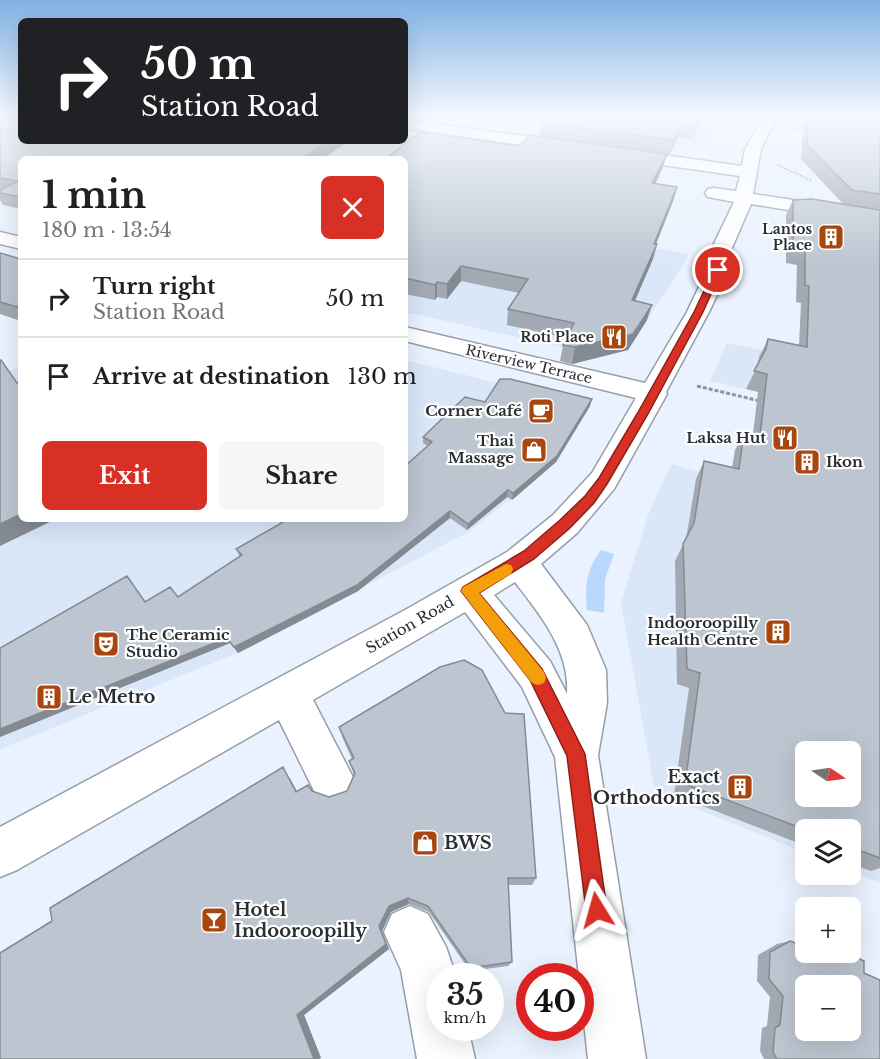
<!DOCTYPE html>
<meta charset="utf-8">
<style>
body{margin:0;font-family:"Libre Baskerville",serif;background:#f6f6f6;color:#202124;height:100vh;display:flex;flex-direction:column;font-size:22px;white-space:nowrap}
*{box-sizing:border-box;margin:0}
p{font-size:20px;color:#757577}
.icon{flex:none;width:33px;height:33px;fill:none;stroke:currentColor;stroke-width:2;stroke-linecap:round;stroke-linejoin:round}
.map{position:relative;flex:1;overflow:hidden}
.side{position:absolute;left:18px;top:156px;width:390px;height:366px;display:flex;flex-direction:column;background:#fff;border-radius:9px;box-shadow:0 6px 24px #0002}
.side>*{flex:none}
.top-card{position:absolute;left:18px;top:18px;width:390px;height:126px;border-radius:9px;box-shadow:0 6px 24px #0002;background:#202124;color:#fff;overflow:hidden}
.needle{width:39px;rotate:103deg}
.buttons{position:absolute;left:795px;top:741px;display:grid;gap:12px}
.buttons a{display:grid;place-items:center;width:66px;height:66px;border-radius:9px;background:#fff;box-shadow:0 6px 24px #0002;font-size:30px}
.speed{position:absolute;left:426px;top:963px;display:flex;gap:12px;font-size:30px;font-weight:700;text-align:center}
.speed>*{display:grid;place-content:center;width:78px;height:78px;border-radius:50%;background:#fff;box-shadow:0 6px 24px #0002;line-height:1}
.speed small{font-size:15px;font-weight:400}
.speed .limit{border:9px solid #d22;background:#fff;color:#111}
.pin{position:absolute;display:grid;place-items:center;width:51px;height:51px;color:#fff;margin:-26px;border:3px solid #fff;border-radius:50%;box-shadow:0 2px 6px #0007}
.me{position:absolute;width:66px;margin:-33px;rotate:352deg;stroke-linejoin:round;filter:drop-shadow(0 0 4px #0008)}
.turn{display:flex;align-items:center;gap:21px;height:126px;padding:0 24px;font-size:27px}
.turn .icon{width:78px;height:78px;stroke-width:2.5}
.turn b{display:block;font-size:42px;line-height:51px}
.round{display:grid;place-items:center;flex:none;width:63px;height:63px;border-radius:9px;background:#f6f6f6}
.summary{display:flex;align-items:center;justify-content:space-between;height:102px;padding:0 24px}
h1{font-size:36px;font-weight:700;line-height:45px}
.action{display:flex;gap:12px;margin-top:auto;padding:12px 24px}
.action a{flex:1;height:69px;border-radius:9px;background:#d93025;color:#fff;font-size:24px;font-weight:700;line-height:69px;text-align:center}
.action a+a{background:#f6f6f6;color:#202124}
ul{padding:0;list-style:none}
li{display:flex;align-items:center;gap:18px;height:78px;padding:0 24px;border-top:2px solid #e0e0e0}
li div{flex:1}
li b{display:block;font-size:22px}
li em{font-style:normal}
.map>svg:first-child{display:block}
.built{fill:#d9e7f9;fill-rule:evenodd}
.green{fill:#bad7fc}
.lines{fill:none;stroke-linecap:round;stroke-linejoin:round}
.minor-casing{stroke:#969fa9;stroke-width:3}
.path-far1{stroke:#8e949c;stroke-width:1.5;stroke-dasharray:2 1.5;stroke-linecap:butt}
.path{stroke:#8e949c;stroke-width:3;stroke-dasharray:4 2;stroke-linecap:butt}
.minor{fill:#fff;fill-rule:evenodd}
.wall{fill:#a2a9b3}
.shaded-wall{fill:#848a92}
.building{fill:#bcc5d0;stroke:#848a92;stroke-width:1.5;fill-rule:evenodd}
.route{fill:#d93025;stroke:#8d1f18;stroke-width:1.5}
.slow{fill:#f59e0b}
.labels{text-anchor:middle;stroke-width:4.5;stroke-linejoin:round;paint-order:stroke}
.far-poi-label{font-size:14px;font-weight:bold;fill:#2a2d31;stroke:#fefefe;text-anchor:end}
.far-street-label{font-size:14px;fill:#2a2d31;stroke:#fefefe}
.poi-label{font-size:15px;font-weight:bold;fill:#2a2d31;stroke:#fefefe;text-anchor:end}
.street-label{font-size:15px;fill:#2a2d31;stroke:#fefefe}
.near-poi-label{font-size:18px;font-weight:bold;fill:#2a2d31;stroke:#fefefe;text-anchor:start}
</style>
<div class="map">
<svg width="880" height="1059" viewBox="0 0 880 1059">
<rect width="100%" height="100%" fill="#e9f2fe"/>
<!-- built -->
<path class="built" d="M600 118H726L703 149 687 153 582 140Z
M458 212 688 254 687 259 628 350 601 356 405 312V269Z
M727 343 880 375 746 389 710 381Z
M405 360 590 406 549 468 470 531 238 653 0 749V374L21 366V519H405Z
M671 464 880 520V883L851 871 850 830H806L805 853 655 792 621 603 648 515ZM806 752H850V796H806Z"/>
<!-- green -->
<path class="green" d="M601 550 614 554 605 579 604 613 587 610C585 586 586 570 601 550Z"/>
<g class="lines">
<defs>
<path id="minor" d="M763 118H777L761 149 753 194 880 213V225L751 204 732 248 729 270 709 312 666 392 667 394 614 489 577 533 541 564 587 625 606 670 607 703 598 755 646 1059H588L555 757 522 687 465 612 313 700 356 783 350 799 334 805 318 799 279 720 17 870 0 877V827L405 610 507 552 553 515 592 473 636 398 405 341V327L645 383 687 312 707 270 712 248 734 202 708 197 705 193 708 189 714 188 736 191 740 176 621 159 613 154 621 149 742 166 745 149ZM515 582C540 615 570 650 567 694L550 661 494 595Z
M405 120 570 142 578 147 570 152 405 128Z
M0 232 21 237V249L0 244Z
M410 906 428 914 446 947 456 976H440V1028H468L475 1059H417L401 970 384 932 392 914Z"/>
</defs>
<!-- minor casing -->
<use href="#minor" class="minor-casing"/>
<!-- path-far1 -->
<path class="path-far1" d="M0 120 10 118
M794 124 803 125
M792 129 803 128
M778 165 812 181"/>
<!-- path -->
<path class="path" d="M697 386 760 401"/>
<!-- minor -->
<use href="#minor" class="minor"/>
</g>
<!-- wall -->
<path class="wall" d="M547 118H716L715 121 701 120 693 139 678 137 670 154 540 136 542 123Z
M805 118H880V868L871 871 850 864V830H806V846L674 795 689 688 677 684 675 561 686 539 696 479 704 461 732 468 735 450 744 432 753 434 758 392 746 389 758 365 759 357 768 339 799 346 801 303 796 302 797 265 786 263V215L793 200 843 204 801 159 803 126Z
M0 122 21 141H349L322 159H21V209L3 205 0 200Z
M519 146 667 154 663 167 655 184 677 187 673 201 656 244H657L653 259 635 301 647 320 628 350 572 364 560 361 563 345 567 338 507 325 508 309 519 293 461 281 447 299 437 297 435 300 405 294V159Z
M0 253 21 259V321L0 314Z
M485 402 590 406 556 462 512 500 507 497 467 530 450 518 358 591 312 615 238 653 230 643 0 737V648L145 602 178 597 240 557 236 549 281 523 277 519H405L428 446 423 443V437Z
M339 727 536 878 532 885H508L512 962 508 966 470 971 429 912 409 904 391 912 382 931 389 949 304 1015 321 1058 0 1059 290 778 297 791H312L329 797 347 791 354 775 349 761 352 759 343 739Z
M790 941 806 952H845L864 973 880 1059H764L760 1051 762 1028 767 1026 770 997 757 981 758 955 777 944Z"/>
<!-- shaded-wall -->
<path class="shaded-wall" d="M700 118H702L701 120 693 139Z
M682 124 678 137 670 154 674 140Z
M329 141H349L322 159H301Z
M667 154 663 167 649 197 652 183Z
M677 187 673 201 650 259 654 244Z
M657 244 653 259 628 316 632 300Z
M461 266V281L447 299V284Z
M437 282V297L435 300V285Z
M21 303V314L17 307Z
M652 305 647 320 628 350 572 364 575 347Z
M592 399 590 406 556 462 512 500 513 493Z
M508 490 507 497 467 530 468 524Z
M450 511V518L358 591 312 615 238 653 234 647Z
M21 514V519H56L0 546V524Z
M227 638 230 643 0 737V729Z
M408 898 409 904 391 912 382 931 389 949 304 1015 321 1058 319 1059H314L297 1015 379 926 389 906Z"/>
<!-- building -->
<path class="building" d="M12 118 21 120V141H329L301 159H21V197L0 193V190L18 181 0 178V122Z
M547 118H700L697 126 682 124 674 140 542 123Z
M808 118H880V194L852 190 807 145Z
M420 132 519 146 530 135 667 154 652 183 677 187 654 244H657L632 300 652 305 633 334 575 347 563 345 574 323 508 309 528 279 461 266 447 284 437 282 435 285 405 278V159H385Z
M812 199 880 210V858L850 847V830H806L685 784 700 673 687 669 683 544 694 523 704 461 739 469 744 432 760 436 767 374 754 371 766 349 768 339 807 347 809 286 805 285V248L793 247V200ZM806 752H850V796H806Z
M0 253 21 259V303L17 307 0 302Z
M0 360H1L17 383 21 382V514L0 524Z
M500 379H510L592 399 557 456 513 493 508 490 468 524 450 511 357 585 310 609 234 647 227 638 0 729V648L127 576 145 602 170 587 178 597 242 555 236 549 285 521 282 519H405V466L432 442 423 437 465 397 485 402Z
M464 660 482 670 505 713 524 714 536 878H508L512 962 471 968 428 906 408 898 389 906 379 926 386 944 297 1015 314 1059H0V953L52 921 50 908 283 767 296 792 308 785 312 791 329 797 347 791 355 773 349 761 354 758 339 727 440 667Z
M790 941 806 947V952H818L821 954V952H845L864 961V973L880 980V1059H777L773 1052 775 1028 780 1025 783 996 769 979 770 952ZM806 986H850V1030H806Z"/>
<!-- sky -->
<linearGradient id="sky" x2="0" y2="1"><stop stop-color="#81b1e3"/><stop offset="0.44" stop-color="#f5f9ff"/><stop offset="1" stop-color="#f5f9ff" stop-opacity="0"/></linearGradient>
<rect width="880" height="266" fill="url(#sky)"/>
<!-- route -->
<path class="route" d="M715 268 722 270 703 312 648 414 607 484 594 503 570 528 534 559 479 593 542 669 585 754 607 910 604 918 597 921 589 918 586 910 567 756 530 680 461 591 463 587 524 551 560 520 585 496 599 478 637 414 694 312Z"/>
<!-- slow -->
<path class="slow" d="M506 564 511 565 513 569 511 574 479 593 544 672 546 678 544 683 538 685 532 683 461 591 463 587Z"/>
<!-- icons -->
<defs>
<symbol id="building-square" viewBox="-11 -11 22 22"><rect x="-9" y="-9" width="18" height="18" rx="4" fill="#a9460f" stroke="#fefefe"/><path d="M-4-6H4V6H1V3H-1V6H-4ZM-2.5-4.3h1.7v1.8h-1.7ZM.8-4.3h1.7v1.8H.8ZM-2.5-1h1.7V.8h-1.7ZM.8-1h1.7V.8H.8Z" fill="#fff"/></symbol>
<symbol id="restaurant-square" viewBox="-11 -11 22 22"><rect x="-9" y="-9" width="18" height="18" rx="4" fill="#a9460f" stroke="#fefefe"/><path d="M-5-6h1v4h1v-4h1v4h1v-4h1v5L-1.5 .5V6h-2V.5L-5-1ZM5-6V6H3V1.5H1.5Q1.5-4 5-6Z" fill="#fff"/></symbol>
<symbol id="cafe-square" viewBox="-11 -11 22 22"><rect x="-9" y="-9" width="18" height="18" rx="4" fill="#a9460f" stroke="#fefefe"/><path d="M-5.5-4.5H6V0H3Q3 3.5 0 3.5H-2.5Q-5.5 3.5-5.5 0ZM3-3.2v2h1.7v-2ZM-6 4.5H4V6H-6Z" fill="#fff"/></symbol>
<symbol id="shop-square" viewBox="-11 -11 22 22"><rect x="-9" y="-9" width="18" height="18" rx="4" fill="#a9460f" stroke="#fefefe"/><path d="M-5-2.5h2.3a2.7 3.5 0 0 1 5.4 0H5L5.5 6h-11ZM-1.5-2.5h3a1.5 2.3 0 0 0-3 0Z" fill="#fff"/></symbol>
<symbol id="theatre-square" viewBox="-11 -11 22 22"><rect x="-9" y="-9" width="18" height="18" rx="4" fill="#a9460f" stroke="#fefefe"/><path d="M-5-5.5Q0-4 5-5.5V0Q5 5 0 6Q-5 5-5 0ZM-3.3-2.5H-1v1.5H-3.3ZM1-2.5H3.3v1.5H1ZM-2.8 1Q0 5.5 2.8 1Z" fill="#fff"/></symbol>
<symbol id="bar-square" viewBox="-11 -11 22 22"><rect x="-9" y="-9" width="18" height="18" rx="4" fill="#a9460f" stroke="#fefefe"/><path d="M-6-5H6L.8 .8V4.5H3.5V6h-7V4.5H-.8V.8Z" fill="#fff"/></symbol>
</defs>
<g fill-rule="evenodd">
<use href="#building-square" x="816" y="222" width="30" height="30"/>
<use href="#restaurant-square" x="599" y="322" width="30" height="30"/>
<use href="#cafe-square" x="526" y="396" width="30" height="30"/>
<use href="#restaurant-square" x="770" y="423" width="30" height="30"/>
<use href="#shop-square" x="519" y="435" width="30" height="30"/>
<use href="#building-square" x="792" y="447" width="30" height="30"/>
<use href="#building-square" x="763" y="617" width="30" height="30"/>
<use href="#theatre-square" x="91" y="629" width="30" height="30"/>
<use href="#building-square" x="34" y="682" width="30" height="30"/>
<use href="#building-square" x="725" y="772" width="30" height="30"/>
<use href="#shop-square" x="410" y="828" width="30" height="30"/>
<use href="#bar-square" x="199" y="905" width="30" height="30"/>
</g>
<g class="labels">
<!-- far-poi labels -->
<g class="far-poi-label">
<text x="812" y="234">Lantos<tspan x="812" dy="16">Place</tspan></text>
<text x="594" y="342">Roti Place</text>
</g>
<!-- far-street labels -->
<g class="far-street-label">
<text transform="translate(529 364) rotate(13)" y="5">Riverview Terrace</text>
</g>
<!-- poi labels -->
<g class="poi-label">
<text x="522" y="416">Corner Café</text>
<text x="766" y="443">Laksa Hut</text>
<text x="514" y="446">Thai<tspan x="514" dy="17">Massage</tspan></text>
<text x="826" y="467" text-anchor="start">Ikon</text>
<text x="758" y="628">Indooroopilly<tspan x="758" dy="17">Health Centre</tspan></text>
<text x="126" y="640" text-anchor="start">The Ceramic<tspan x="126" dy="17">Studio</tspan></text>
</g>
<!-- street labels -->
<g class="street-label">
<text transform="translate(410 625) rotate(-30)" y="5">Station Road</text>
</g>
<!-- near-poi labels -->
<g class="near-poi-label">
<text x="68" y="703">Le Metro</text>
<text x="720" y="783" text-anchor="end">Exact<tspan x="720" dy="21">Orthodontics</tspan></text>
<text x="444" y="849">BWS</text>
<text x="234" y="916">Hotel<tspan x="234" dy="21">Indooroopilly</tspan></text>
</g>
</g>
</svg>
<div class="buttons">
<a><svg class="needle" viewBox="-14 -14 28 28"><path d="M0-13l5 13h-10z" fill="#e53935"/><path d="M0 13l5-13h-10z" fill="#757577"/></svg></a>
<a><svg class="icon" aria-label="layers" viewBox="0 0 24 24"><path d="M12 4l9 5-9 5-9-5zM3 14l9 5 9-5"/></svg></a>
<a>+</a>
<a>−</a>
</div>
<div class="speed"><div>35<small>km/h</small></div><div class="limit">40</div></div>
<div class="pin" style="left:718px;top:270px;background:#d93025"><svg class="icon" aria-label="arrive" viewBox="0 0 24 24"><path d="M6 21V4h12l-3 4 3 4H6"/></svg></div>
<svg class="me" style="left:597px;top:910px" viewBox="-20 -20 40 40"><path d="M0-17L14 15 0 8-14 15z" fill="#d93025" stroke="#fff" stroke-width="4"/></svg>
<div class="top-card">
<div class="turn"><svg class="icon" aria-label="right" viewBox="0 0 24 24"><path d="M7 20v-9h11M14 6l5 5-5 5"/></svg><div><b>50 m</b>Station Road</div></div>
</div>
<section class="side">
<div class="summary"><div><h1>1 min</h1><p>180 m · 13:54</p></div><a class="round" style="background:#d93025;color:#fff"><svg class="icon" aria-label="close" viewBox="0 0 24 24"><path d="M6 6l12 12M18 6L6 18"/></svg></a></div>
<ul>
<li><svg class="icon" aria-label="right" viewBox="0 0 24 24"><path d="M7 20v-9h11M14 6l5 5-5 5"/></svg><div><b>Turn right</b><p>Station Road</p></div><em>50 m</em></li>
<li><svg class="icon" aria-label="arrive" viewBox="0 0 24 24"><path d="M6 21V4h12l-3 4 3 4H6"/></svg><div><b>Arrive at destination</b></div><em>130 m</em></li>
</ul>
<div class="action"><a>Exit</a><a>Share</a></div>
</section>
</div>
